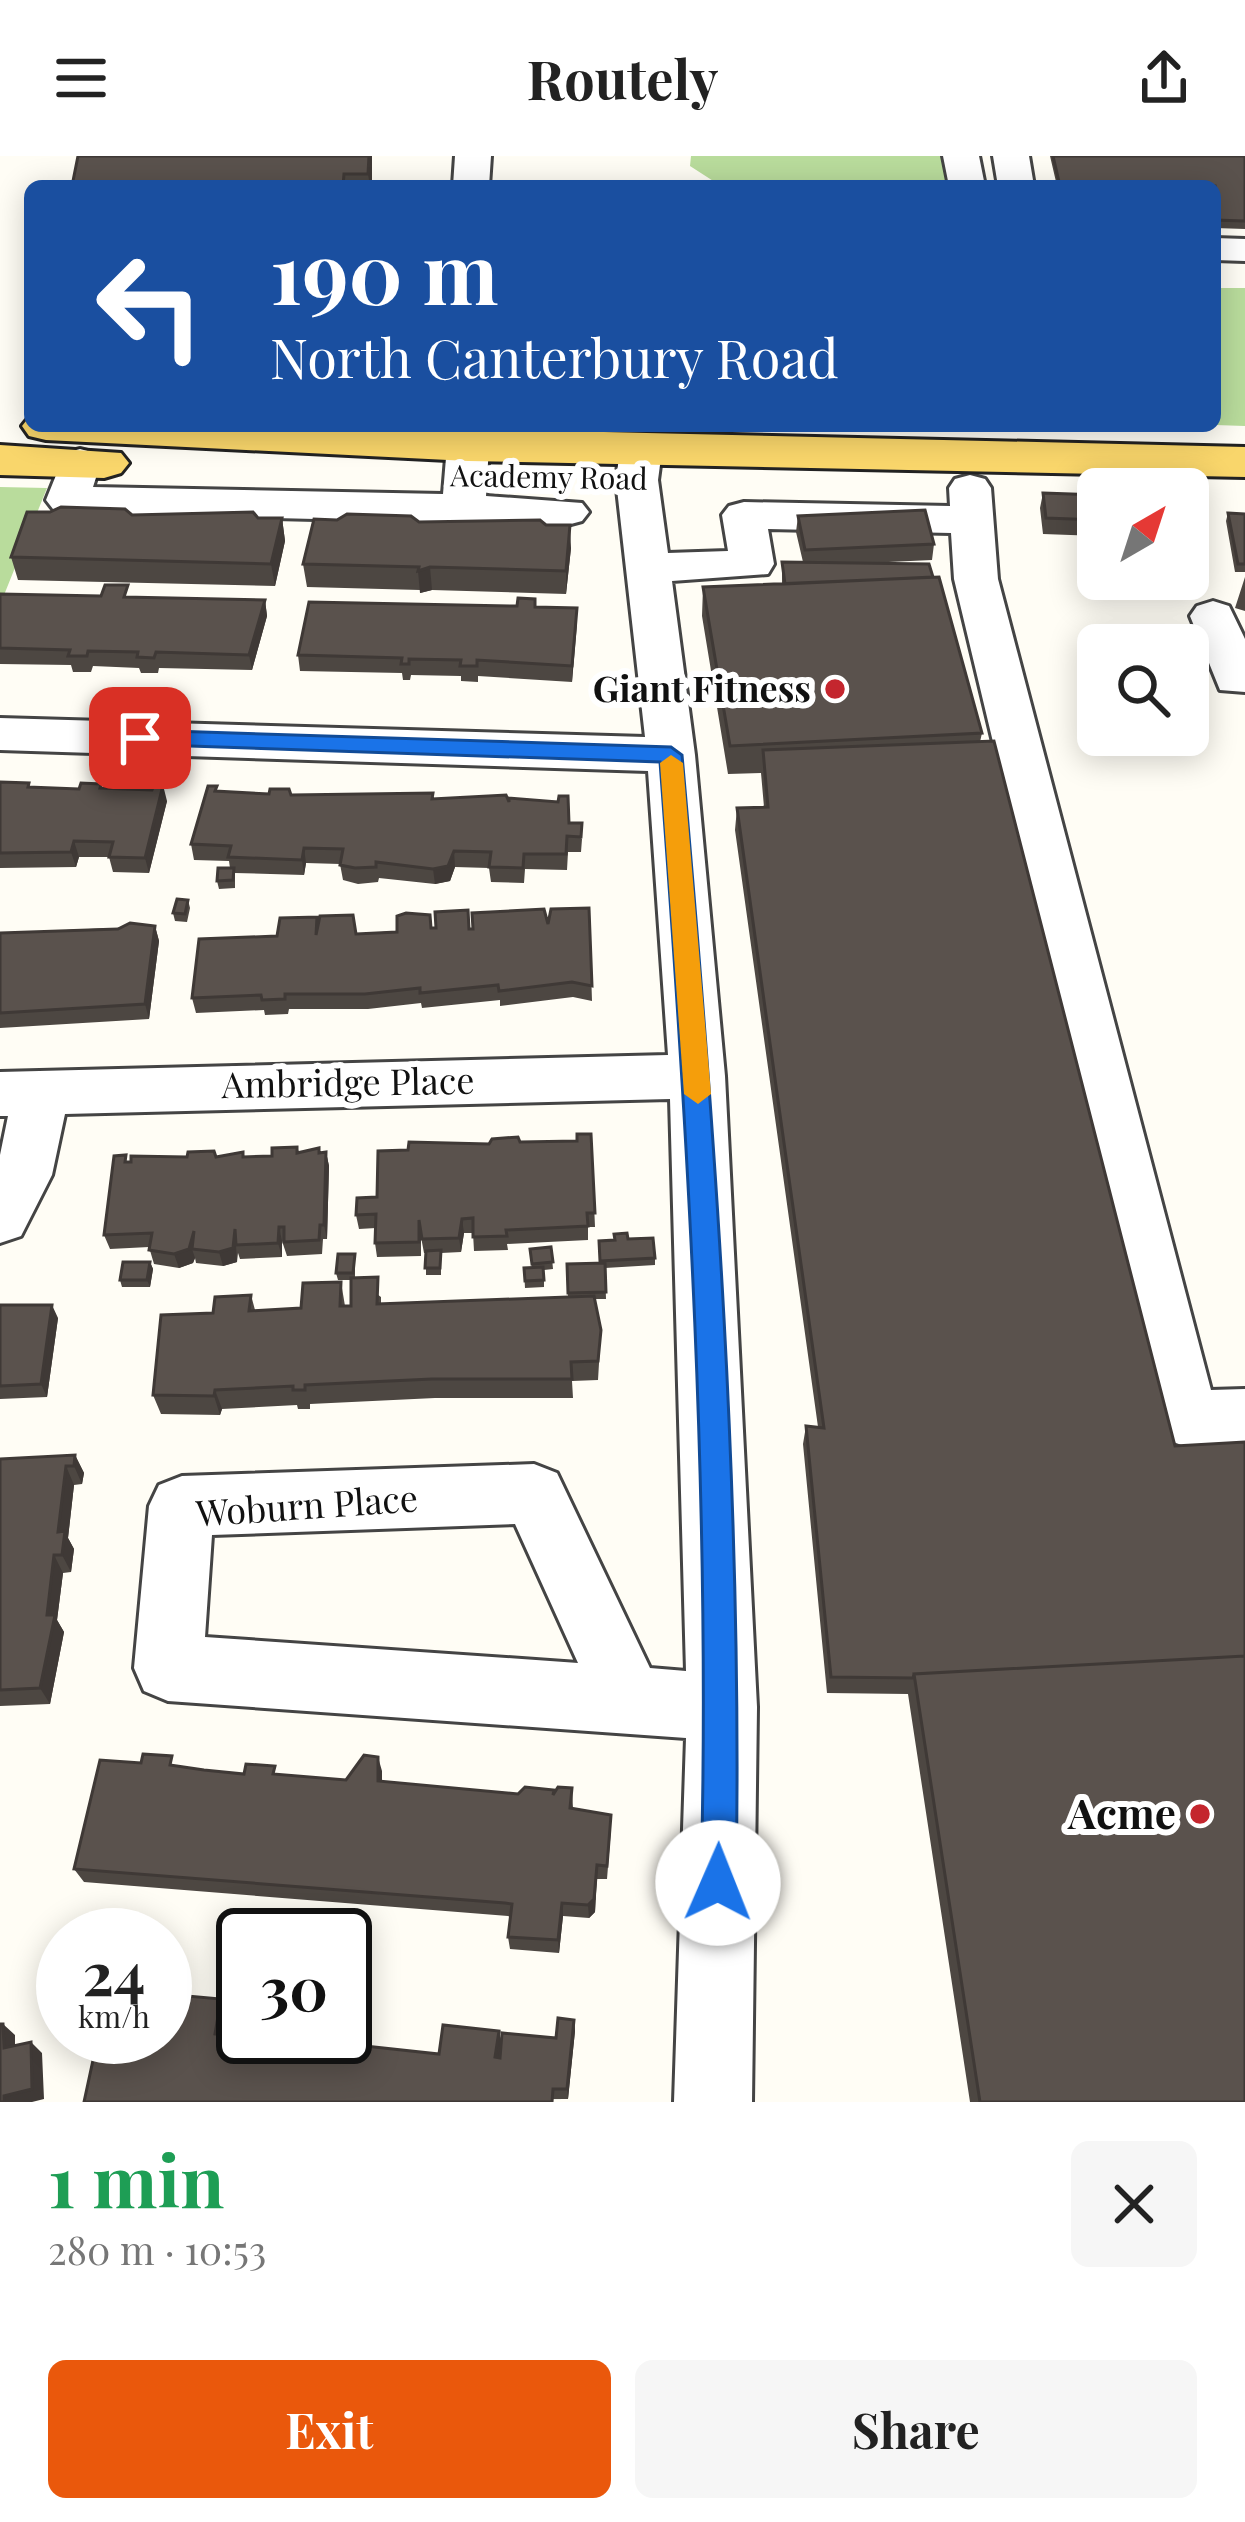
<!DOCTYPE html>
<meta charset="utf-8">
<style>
body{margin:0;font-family:"Playfair Display",serif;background:#f6f6f6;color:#222;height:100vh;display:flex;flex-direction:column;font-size:45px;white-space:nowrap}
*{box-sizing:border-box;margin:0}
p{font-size:39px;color:#767676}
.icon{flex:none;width:66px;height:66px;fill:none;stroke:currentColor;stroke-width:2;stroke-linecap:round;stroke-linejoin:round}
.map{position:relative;height:1946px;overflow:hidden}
.details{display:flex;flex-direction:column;background:#fff;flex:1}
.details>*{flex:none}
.guide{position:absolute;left:24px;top:24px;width:1197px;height:252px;border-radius:18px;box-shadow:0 6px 30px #0003;background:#1a4fa0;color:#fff;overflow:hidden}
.needle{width:78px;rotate:39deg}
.fabs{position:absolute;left:1077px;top:312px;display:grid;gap:24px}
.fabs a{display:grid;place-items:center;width:132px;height:132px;border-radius:18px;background:#fff;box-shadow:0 6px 30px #0003;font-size:60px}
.speed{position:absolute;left:36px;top:1752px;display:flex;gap:24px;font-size:60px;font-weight:700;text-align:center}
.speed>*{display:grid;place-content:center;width:156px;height:156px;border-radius:50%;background:#fff;box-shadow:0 6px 30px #0003;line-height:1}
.speed small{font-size:30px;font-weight:400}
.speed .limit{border:6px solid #111;border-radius:18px;background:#fff;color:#111}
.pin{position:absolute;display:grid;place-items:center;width:102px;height:102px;color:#fff;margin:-51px;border-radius:24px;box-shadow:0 6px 18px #0006}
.me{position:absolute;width:132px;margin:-66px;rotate:1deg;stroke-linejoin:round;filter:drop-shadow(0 0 9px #0008)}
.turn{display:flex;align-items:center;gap:42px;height:252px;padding:0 48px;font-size:54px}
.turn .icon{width:156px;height:156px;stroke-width:2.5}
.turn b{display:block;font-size:84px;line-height:102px}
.round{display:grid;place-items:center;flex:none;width:126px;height:126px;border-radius:18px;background:#f6f6f6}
.overview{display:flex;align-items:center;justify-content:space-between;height:204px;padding:0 48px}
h1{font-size:72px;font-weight:700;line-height:90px;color:#1e9e55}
.primary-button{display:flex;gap:24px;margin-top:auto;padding:24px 48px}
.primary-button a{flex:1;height:138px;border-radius:18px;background:#ea580c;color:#fff;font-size:48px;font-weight:700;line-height:138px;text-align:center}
.primary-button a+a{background:#f6f6f6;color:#222}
header{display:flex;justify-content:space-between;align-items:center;height:156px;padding:0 48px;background:#fff;font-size:54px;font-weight:700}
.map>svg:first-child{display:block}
.forest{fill:#b9dc9c}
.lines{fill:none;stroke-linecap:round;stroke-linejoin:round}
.minor-casing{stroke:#444;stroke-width:6}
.major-casing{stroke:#222;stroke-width:6}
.minor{fill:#fff;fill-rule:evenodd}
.major{fill:#f9d66b;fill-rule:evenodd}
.wall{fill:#4d4742}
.shaded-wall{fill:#3f3936}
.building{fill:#5a524d;stroke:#3f3936;stroke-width:3}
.route{fill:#1a73e8;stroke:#114b97;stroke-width:3}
.slow{fill:#f59e0b}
.poi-dot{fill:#c4262e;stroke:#fff;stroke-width:4.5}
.labels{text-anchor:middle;stroke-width:12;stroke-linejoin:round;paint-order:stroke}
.far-street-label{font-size:30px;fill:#111;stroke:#fff}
.poi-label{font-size:36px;font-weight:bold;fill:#111;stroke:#fff;text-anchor:end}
.street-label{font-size:36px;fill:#111;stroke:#fff}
.near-poi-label{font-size:42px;font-weight:bold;fill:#111;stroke:#fff;text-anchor:end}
</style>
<header><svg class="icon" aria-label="menu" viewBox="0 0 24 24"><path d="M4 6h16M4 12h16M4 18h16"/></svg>Routely<svg class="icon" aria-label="share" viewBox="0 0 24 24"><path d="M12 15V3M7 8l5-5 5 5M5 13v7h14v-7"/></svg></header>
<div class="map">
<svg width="1245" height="1946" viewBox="0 0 1245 1946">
<rect width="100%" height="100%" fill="#fffdf5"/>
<!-- forest -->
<path class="forest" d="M691 0H949L955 30H721L690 10Z
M1245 132V270L1215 269V132Z
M0 331 47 332 0 449Z"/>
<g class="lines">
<defs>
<path id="minor" d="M455 0H491L489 30H453Z
M943 0H979L985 30H949Z
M993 0H1029L1034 30H998Z
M1215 82 1245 83V105L1215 104Z
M468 277 483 281 489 290 486 340 582 347 589 356 582 365 567 369 68 357 53 353 46 344 65 297 80 293 95 297 101 306 93 331 443 338 447 290 453 281Z
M641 281 656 285 662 294 658 324 668 397 728 395 722 359 729 350 744 346 950 350 949 332 955 323 970 319 985 323 991 332 998 423 1211 1234 1245 1233V1289L1187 1291 1165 1283 1155 1263 954 423 951 377 768 373 774 408 768 418 672 425 695 599 725 920 757 1551 752 1946H674L686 1582 168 1545 144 1535 134 1512 149 1350 159 1329 182 1320 534 1308 557 1317 650 1512 686 1515 670 943 65 958 52 1019 21 1080 0 1087V999L8 960H0V916L668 899 648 615 0 594V562L645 581 616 324 620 294 626 285ZM515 1368 578 1507 205 1481 212 1379Z
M1213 445 1229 450 1245 483V536L1220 534 1190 460 1197 450Z"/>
<path id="major" d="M30 260V270H353L1245 291V321L468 305 46 284 29 280 22 270Z
M0 289 121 297 129 307 121 317 104 322 0 319Z"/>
</defs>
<!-- minor casing -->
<use href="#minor" class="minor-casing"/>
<!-- major casing -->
<use href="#major" class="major-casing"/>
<!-- minor -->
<use href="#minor" class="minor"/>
<!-- major -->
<use href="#major" class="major"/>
</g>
<!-- wall -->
<path class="wall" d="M78 0H372V30H72Z
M1050 0H1245V73L1215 72V30H1057Z
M1043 337 1098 339V380L1043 378 1040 352Z
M1228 357 1245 358V416H1235L1226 365Z
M132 359 282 362 285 385 275 430 18 424 11 401Z
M798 360 934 388 932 404 867 407 982 577 980 586 1245 1946H970L908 1538 827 1537 803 1288 806 1270 818 1271 735 674 737 652 764 651 761 617 728 618 702 460 703 431 782 428V406H803L796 376Z
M337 364 419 366 571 392 566 438 432 434 420 437V434L307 431 303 408Z
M1245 421V455L1235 452Z
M0 438 265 444 267 460 252 514 159 512 158 517H141L139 512 93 510 91 516H73L71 509 0 508Z
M536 451 577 452 572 526 478 520V526L461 525V520L411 519 410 524H403L402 517 300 515 298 499Z
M0 626 31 631 79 633 101 628 102 633 167 645 149 717 113 716 109 701H79L76 711 0 712Z
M218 636 291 639 433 637V643L509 646 569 667 582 683 581 696H568L567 714 525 713 524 727 491 726 489 712 455 711 450 725 435 728 379 722 378 726 358 728 343 724 340 708 306 707 304 719 235 717V732L219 733 217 725 230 712 229 705 194 704 191 688Z
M188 744 190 752 187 766 175 765 173 757Z
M589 752 592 845 573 841 500 850V844L422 852 421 847 368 853H289L288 858 265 859 264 854 196 857 192 842 277 780 318 768 356 778 432 772 470 773 548 768Z
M155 770 159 785 149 863 0 872V777Z
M591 978 595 1071H588V1084L507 1088 508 1094 474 1095 473 1077H464L461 1096 441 1097V1119H426V1097H424L421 1081V1100L377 1101 375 1087 376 1072 359 1073 356 1059 377 1041 489 988 577 985Z
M297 991 299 996 319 992 320 996H326L329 1010 327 1083H323L322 1098 287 1100 282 1085V1101L240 1103 238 1097 237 1106 223 1110 196 1107 195 1102 193 1107 179 1112 154 1108 149 1091 110 1093 104 1079 128 1006 272 1000Z
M628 1083 655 1102V1109L605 1112 606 1143H595L601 1174 598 1224 572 1225 573 1242H435L310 1248V1253H298L297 1249 222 1253 220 1259 161 1258 153 1239 213 1157 251 1139 255 1154 301 1152 341 1126 345 1150H351V1124H338L336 1117 355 1098V1122L381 1141V1148L568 1141 567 1108 600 1107Z
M551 1091 553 1113 544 1114V1131L525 1132 524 1112H532L530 1093Z
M150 1106 153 1113 150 1131H122L120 1124Z
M0 1149 58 1162 47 1241 0 1243Z
M75 1299 84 1317 82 1328 74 1329 68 1382 74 1393 71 1416 63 1417 57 1464 64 1476 50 1548 0 1550V1303Z
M177 1610 244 1618 346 1624 382 1615V1626L518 1638 553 1639 572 1632 573 1652 611 1673 607 1723H597L595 1756 589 1762 563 1760 559 1797 510 1793 508 1781 510 1761 508 1760 84 1726 74 1713Z
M221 1843 228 1854 335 1887 439 1898 499 1875 501 1886 556 1882 574 1864 575 1875 568 1943 84 1946Z"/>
<!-- shaded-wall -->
<path class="shaded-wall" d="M369 0H372V30H370L368 18Z
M282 362 285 385 275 430 271 408Z
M570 369 571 392 566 438V415Z
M430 411 432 434 420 437 418 415Z
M265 444 267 460 252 514 249 499Z
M577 452V468L572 526V510Z
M163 629 167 645 149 717 145 702Z
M74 685 79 701 76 711 71 696Z
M304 692 306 707 304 719 302 704Z
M454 695 455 711 450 725 435 728 433 713Z
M155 770 159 785 149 863 145 848Z
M326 996 329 1010 327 1083 324 1069Z
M462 1063 464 1077 461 1096 459 1082Z
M279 1071 282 1085V1101L278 1087Z
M235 1073 237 1106 223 1110 219 1096Z
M194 1075 192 1093 195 1102 193 1107 179 1112 174 1098Z
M150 1106 153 1113 150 1131 147 1124Z
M52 1149 58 1162 47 1241 41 1228Z
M215 1234 222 1253 220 1259 214 1240Z
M75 1299 84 1317 82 1328 74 1310Z
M66 1310 74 1329 68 1382 74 1393 71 1416 62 1399 58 1376Z
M54 1399 63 1417 57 1464 64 1476 50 1548 40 1532Z
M378 1601 382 1615V1640L378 1625Z
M597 1709 595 1756 589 1762 588 1749Z
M562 1747 563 1760 559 1797 558 1784Z
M221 1843 228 1854 222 1888 215 1878Z
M574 1864 575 1875 568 1943 567 1933Z
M3 1868 15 1879V1903L4 1892Z
M499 1875 501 1886 498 1912 495 1901Z
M31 1886 42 1897 44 1943 32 1946H4V1940Z"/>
<!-- building -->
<path class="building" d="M78 0H369L368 18H344L343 30H72Z
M1053 0H1245V65L1215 64V30H1060Z
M1043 337 1098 339V364L1046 362Z
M61 351 125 353 132 359 253 356 258 362H282L271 408 11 401 27 356H50Z
M925 354 934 388 805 394 798 360Z
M1228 357 1245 358V408H1238Z
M347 358 411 360 419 366 540 364 546 369H570L566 415 430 411 418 415 419 411 303 408 314 363 337 364Z
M782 406 929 408 933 421 785 428Z
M939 421 982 577 730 590 703 431Z
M105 429H128L124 441 265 444 249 499 156 496 154 502 137 501 138 496 88 495 87 500H68L70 494 0 492V438L101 440Z
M518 442 535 443V451L577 452 572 510 477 504V510H460L461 504 409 503V508H401L402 502 298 499 309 446 510 450H517Z
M994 585 1175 1290 1245 1286V1500L914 1518 913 1522 831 1521 806 1270 824 1272 737 652 768 651 763 594Z
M0 626 29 627 28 631 79 633 81 627 101 628 100 632 152 634 154 629H163L145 702 109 701 113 686 74 685 71 696 0 697Z
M208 630H217L215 635 269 638 270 633H289L291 639 433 637 432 643 506 639 509 646V642L558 646 559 640H568L569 667H582L581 681 567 680 566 698H524L523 712 489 711 491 696 454 695 448 710 433 713 376 706V711L355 712 340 709 343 693 304 692 302 704 228 701 231 690 191 688Z
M218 712H234L233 724 217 725Z
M177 743 188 744 185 758 173 757Z
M589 752 592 830 572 826 499 835 498 829 420 837V832L365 838H285V843L262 844 261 839 192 842 199 783 277 780 280 762 317 761 316 779 320 760 353 759 356 778 397 776V760L406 757 430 759 431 772H436L435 756 468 754 469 773H473L472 757 544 753 548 768 551 753Z
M130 767 155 770 145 848 0 857V777L118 773Z
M577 978H591L595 1057H587L588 1070 506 1074 507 1080 473 1081V1062L462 1063 459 1082 422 1083 419 1064V1086L375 1087 376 1058 356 1059 357 1042 377 1041 378 995 408 994 409 986 489 988 492 983 518 981 520 986 577 985Z
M297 991V997L319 992V997L326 996 324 1069H320L319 1084 284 1086V1071H279L278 1087 236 1089 235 1073 233 1092 219 1096 192 1093 194 1075 189 1093 174 1098 149 1094 152 1077 104 1079 114 1000 126 999 125 1006H131V1000L187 1001 188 996 214 995 216 1001 243 996V1001L272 1000V992Z
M627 1077 628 1083 653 1082 655 1102 600 1105 599 1085 615 1084 614 1078Z
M551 1091 553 1106 532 1108 530 1093Z
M441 1094 440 1112H425L426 1095Z
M338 1098H355L353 1117H336Z
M123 1106H150L147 1124H120Z
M605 1107 606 1136 568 1137 567 1108Z
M543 1111 544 1124 525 1125 524 1112Z
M378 1121 377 1148 594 1140 601 1174 598 1205 571 1206 572 1223H432L305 1229V1234H293V1230L215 1234 214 1240 153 1239 161 1159 213 1157 215 1141 251 1139 249 1155 301 1152 303 1127 341 1126 340 1150H351V1122Z
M0 1149H52L41 1228 0 1230Z
M75 1299 74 1310H66L58 1376 65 1375 62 1399H54L47 1459H55L40 1532 0 1534V1303Z
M1245 1500V1946H980L914 1518Z
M143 1598 172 1600 170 1609 204 1614 244 1618 246 1608 275 1610 273 1618 346 1624 364 1599 378 1601V1625L518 1638 525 1631 554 1634 553 1639 558 1631 572 1632 570 1652 611 1659 607 1710 597 1709 594 1743 588 1749 562 1747 558 1784 508 1781 512 1748 505 1747 74 1713 100 1604 141 1607Z
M165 1838 221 1843 215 1878 224 1879 230 1842 243 1843V1881H329L328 1886 439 1898 443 1869 499 1875 495 1901 500 1902 502 1877 556 1882 558 1862 574 1864 567 1933H553L552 1946H84L98 1881H165Z
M0 1868H3L4 1892 31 1886 32 1933 4 1940V1946H0Z"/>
<!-- route -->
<path class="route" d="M140 574 671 591 682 599C715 973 743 1351 736 1727L731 1739 718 1744 706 1739 701 1727C711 1354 688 978 660 606L132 588V577Z"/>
<!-- slow -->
<path class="slow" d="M671 599 683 607 711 938 698 948 684 938 660 607Z"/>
<!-- markers -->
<g class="poi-dot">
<circle cx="835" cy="533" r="12"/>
<circle cx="1200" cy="1658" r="12"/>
</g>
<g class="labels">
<!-- far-street labels -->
<g class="far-street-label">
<text transform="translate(549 322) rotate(1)" y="10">Academy Road</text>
</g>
<!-- poi labels -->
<g class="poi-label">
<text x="811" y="546">Giant Fitness</text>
</g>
<!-- street labels -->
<g class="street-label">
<text transform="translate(348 927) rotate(-1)" y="13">Ambridge Place</text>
<text transform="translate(307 1350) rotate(-4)" y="13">Woburn Place</text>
</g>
<!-- near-poi labels -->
<g class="near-poi-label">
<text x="1176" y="1673">Acme</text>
</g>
</g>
</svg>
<div class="fabs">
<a><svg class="needle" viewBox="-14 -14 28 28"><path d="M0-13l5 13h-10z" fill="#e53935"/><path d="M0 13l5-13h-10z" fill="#767676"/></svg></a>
<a><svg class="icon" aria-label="search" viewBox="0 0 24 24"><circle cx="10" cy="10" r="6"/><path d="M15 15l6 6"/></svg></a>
</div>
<div class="speed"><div>24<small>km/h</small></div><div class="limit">30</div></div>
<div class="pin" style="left:140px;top:582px;background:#d93025"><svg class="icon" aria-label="arrive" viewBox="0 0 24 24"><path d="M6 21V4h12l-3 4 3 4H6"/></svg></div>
<svg class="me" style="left:718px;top:1727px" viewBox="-20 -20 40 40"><circle r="19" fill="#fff"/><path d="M0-13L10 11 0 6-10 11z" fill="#1a73e8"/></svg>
<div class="guide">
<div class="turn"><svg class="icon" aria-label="left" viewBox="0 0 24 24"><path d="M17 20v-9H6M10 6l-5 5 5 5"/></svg><div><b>190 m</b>North Canterbury Road</div></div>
</div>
</div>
<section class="details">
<div class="overview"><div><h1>1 min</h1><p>280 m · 10:53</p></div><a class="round"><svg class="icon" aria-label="close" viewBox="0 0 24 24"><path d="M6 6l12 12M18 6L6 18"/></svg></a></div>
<div class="primary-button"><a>Exit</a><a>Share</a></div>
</section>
